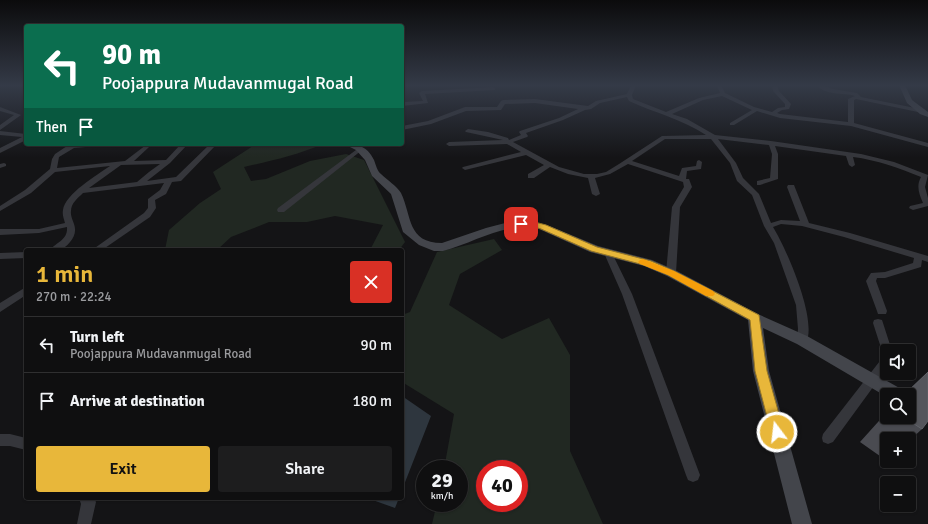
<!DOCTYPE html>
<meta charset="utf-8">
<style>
body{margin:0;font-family:Signika,sans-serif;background:#1d1d1e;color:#f1f3f6;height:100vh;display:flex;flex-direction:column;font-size:15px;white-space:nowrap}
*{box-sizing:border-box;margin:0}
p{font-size:13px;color:#9b9c9f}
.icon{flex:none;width:22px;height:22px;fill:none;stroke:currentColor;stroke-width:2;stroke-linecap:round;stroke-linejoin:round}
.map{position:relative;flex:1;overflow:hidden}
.panel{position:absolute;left:24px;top:248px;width:380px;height:252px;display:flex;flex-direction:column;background:#0f0f10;border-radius:4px;box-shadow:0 1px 3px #0004,0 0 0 1px #2f2f30}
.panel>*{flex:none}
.guide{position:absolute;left:24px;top:24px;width:380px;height:122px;border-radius:4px;box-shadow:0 1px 3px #0004,0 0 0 1px #2f2f30;background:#0b6e4f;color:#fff;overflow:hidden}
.tools{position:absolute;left:880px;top:344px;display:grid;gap:8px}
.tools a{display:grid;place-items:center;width:36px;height:36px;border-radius:4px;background:#0f0f10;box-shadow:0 1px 3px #0004,0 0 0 1px #2f2f30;font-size:20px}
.speed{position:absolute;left:416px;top:460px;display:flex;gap:8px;font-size:20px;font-weight:700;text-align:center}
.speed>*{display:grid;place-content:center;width:52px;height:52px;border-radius:50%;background:#0f0f10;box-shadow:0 1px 3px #0004,0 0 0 1px #2f2f30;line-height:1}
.speed small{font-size:10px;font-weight:400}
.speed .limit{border:6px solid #d22;background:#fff;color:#111}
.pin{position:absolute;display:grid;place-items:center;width:34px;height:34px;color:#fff;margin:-17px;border-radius:8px;box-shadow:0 2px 6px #0006}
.me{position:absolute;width:44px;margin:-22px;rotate:345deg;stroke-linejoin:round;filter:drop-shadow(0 0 3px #0008)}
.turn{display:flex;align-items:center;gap:14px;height:84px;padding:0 12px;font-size:18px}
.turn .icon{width:52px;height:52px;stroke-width:2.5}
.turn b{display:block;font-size:28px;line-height:34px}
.then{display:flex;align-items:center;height:38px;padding:0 12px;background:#0003;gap:8px;font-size:15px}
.round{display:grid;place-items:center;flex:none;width:42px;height:42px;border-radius:4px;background:#1d1d1e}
.headline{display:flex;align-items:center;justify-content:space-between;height:68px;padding:0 12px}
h1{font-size:24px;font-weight:600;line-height:30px;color:#e8b73a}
.cta{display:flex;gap:8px;margin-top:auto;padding:8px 12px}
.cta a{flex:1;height:46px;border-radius:4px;background:#e8b73a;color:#111;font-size:16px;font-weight:600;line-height:46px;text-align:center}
.cta a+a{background:#1d1d1e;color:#f1f3f6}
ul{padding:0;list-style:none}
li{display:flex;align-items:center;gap:12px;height:56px;padding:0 12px;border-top:1px solid #2f2f30}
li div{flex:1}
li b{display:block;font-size:15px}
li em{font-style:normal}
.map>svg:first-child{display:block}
.green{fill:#212822;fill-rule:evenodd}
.water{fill:#2e363e}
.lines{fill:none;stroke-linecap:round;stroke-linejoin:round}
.street{fill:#35363b;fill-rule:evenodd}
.secondary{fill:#43454b;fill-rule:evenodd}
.wall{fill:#4a4b51}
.building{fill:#54555b;stroke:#616369}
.route{fill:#e8b73a;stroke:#977726}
.slow{fill:#f59e0b}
</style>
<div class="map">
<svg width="928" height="524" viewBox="0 0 928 524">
<rect width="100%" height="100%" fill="#141416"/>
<!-- green -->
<path class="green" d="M256 144H323C297 155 271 161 244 167L251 181 266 179 310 161 346 154 364 160 405 242 399 250H370L383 225 335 216 307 222H269L231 237 217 250H165L169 230 200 203 221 189 213 172Z
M494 239 502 250 460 274 449 305 502 339 549 318 570 355V451L603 524H432L437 503H459V469H444L454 414 402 382V315L410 312 437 252ZM485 469H519V503H485Z"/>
<!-- water -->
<path class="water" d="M402 396 431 416 402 490Z
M367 498H399L395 508Z"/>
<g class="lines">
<!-- street -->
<path class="street" d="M631 85H636L632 95 633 99 666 112 699 98 720 93 717 85H721L725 93 754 107 772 112 778 108 785 107V104L773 91 772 85H777L779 91 791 104 789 109 782 110 777 113 780 114 848 122V99L855 96C843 92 825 96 817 85H822L833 89 857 93 861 97 920 109 921 110 918 112 856 99 854 100V123L928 143V147L851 126 780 118 757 111 734 125H730V123L752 110 722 96 703 100 672 114 687 119 715 135 771 141 861 154 894 162 928 175 925 187 928 198V206L913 210 909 208 910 206 923 203C919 194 916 186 921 177 899 168 877 160 853 157L855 165 852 167 849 165 846 156 775 146 778 154V179L760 185H757V181L770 178 772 154 769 145 718 139 736 163 743 178 759 194 771 223 781 220 800 221 787 187 788 185H794L809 223 850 233 928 256V262L922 260 921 267 885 278H877L876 281 887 311 886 314H878L877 311 866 281 871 273 885 272 913 263 914 258 844 237 802 226 781 224 773 227C786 248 818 320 806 343L802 344 798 343 797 340 798 329 796 305 774 243 764 226 752 195 737 181 730 163 711 139H665L632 161 679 176 682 168 696 166 697 161 699 160 702 162 701 169 687 171 686 179H689L692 187 680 207 676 273 671 276 666 273 672 207 684 187 683 182 628 164 610 174 595 178 600 194 596 196 592 194 588 178 568 174 550 167 534 178H528V174L544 165 526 155 465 170 462 168 463 167 521 152 507 144 449 146 446 144 449 142 503 140 466 132 465 131 468 129 488 132 508 138 509 140 521 135 519 132 520 131 559 118 578 109 535 103 505 104 501 110 466 111 431 124 402 130V126L428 121 465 107H497L501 101 503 100 535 99 588 106 596 101 627 94ZM627 97 629 101C655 113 682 119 706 135L662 136 619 164 606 172 597 174H584L559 167 513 142 527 137 528 136 526 133 563 120 585 110 591 109 600 103Z
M493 87 495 88V90L425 94 428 103 402 106V102L423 101 419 93 422 91Z
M0 107 21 115 0 130V125L14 115 0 111Z
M0 131 26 134V140L0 153V148L22 137 0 135Z
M70 144H101L98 146 74 148 59 157 57 168 125 161 146 145 149 147 148 148 134 161 166 160 181 144H188L170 163 147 181 176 177 210 144H217L181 181 172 182 166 194 155 200 156 208 150 217 102 250H92L144 213 148 208V199L160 190 164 183 83 193C78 198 71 203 71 211 70 217 75 223 75 229 76 237 67 248 59 250 56 251 52 250 50 250 57 242 68 240 67 227L39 233 0 235V229H39L65 223C64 219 62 215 63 210 65 194 97 175 110 166L55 172 31 193 0 211V206L25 190 44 174 50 169 52 159 55 154ZM160 164 149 172 137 182 89 188 121 165Z
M360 147 362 148V150L284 212H278L277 210 278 208Z
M4 163 6 164V166L0 168V164Z
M608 250 612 253 632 294 700 475 698 480 693 482 688 480 686 475 622 294 604 253Z
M26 252V258L0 259V253Z
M26 287V295L0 312V303Z
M878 319 882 320 883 323 892 351H887V355L883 354 882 351 873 323 874 320Z
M887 356V368L833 442 828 444 823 442 822 438 823 434 883 357Z
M0 434H10L26 438V450L10 446H0Z
M79 498H94L96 502 91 524H77L81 504Z"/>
<!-- secondary -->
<path class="secondary" d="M899 85H905L912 100 928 112V117L920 114 907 103Z
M344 144C358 144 367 146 374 160 376 165 377 171 381 174 387 180 397 186 401 193 412 216 407 243 442 243L486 228 509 222 531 221 547 225 598 246 652 260 675 270 760 315 807 336 903 390 905 395H887V397L797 344 763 328 769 371 812 524H792L753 371 748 320 667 276 644 266 590 252 539 229C505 221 475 243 443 251H434L419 245 403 232 391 194 372 176 365 160 356 150Z"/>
</g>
<!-- wall -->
<path class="wall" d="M887 412V417H909L922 429 909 441V439H887V461L860 442Z"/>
<!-- building -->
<path class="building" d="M928 372V421L922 429 903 417H909V395H904Z"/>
<!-- sky -->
<linearGradient id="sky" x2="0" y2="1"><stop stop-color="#0b0b0c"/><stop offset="0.54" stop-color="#343a47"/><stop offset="1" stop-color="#343a47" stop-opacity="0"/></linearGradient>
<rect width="928" height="158" fill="url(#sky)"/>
<!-- route -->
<path class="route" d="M531 221 546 225 597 247 651 261 674 271 759 315 767 371 784 432 782 436 777 438 773 436 771 432 755 371 750 320 668 275 644 265 591 251 541 229 531 226 521 227 517 224 521 222Z"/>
<!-- slow -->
<path class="slow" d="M643 259 674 271 713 291 715 294 713 296H706L668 275 640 264 638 262 640 260Z"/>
</svg>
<div class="tools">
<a><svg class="icon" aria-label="sound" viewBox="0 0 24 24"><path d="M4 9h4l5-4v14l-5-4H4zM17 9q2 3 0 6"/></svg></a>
<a><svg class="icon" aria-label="search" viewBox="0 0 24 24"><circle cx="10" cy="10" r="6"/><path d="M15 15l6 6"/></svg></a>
<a>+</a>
<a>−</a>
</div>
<div class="speed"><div>29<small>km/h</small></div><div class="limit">40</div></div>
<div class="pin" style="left:521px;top:224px;background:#d93025"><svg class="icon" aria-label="arrive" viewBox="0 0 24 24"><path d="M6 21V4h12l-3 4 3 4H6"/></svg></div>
<svg class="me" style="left:777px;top:432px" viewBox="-20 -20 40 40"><circle r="17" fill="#e8b73a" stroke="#fff" stroke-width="3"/><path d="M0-11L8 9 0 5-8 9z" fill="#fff"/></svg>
<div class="guide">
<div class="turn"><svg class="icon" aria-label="left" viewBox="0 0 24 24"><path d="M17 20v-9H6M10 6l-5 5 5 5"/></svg><div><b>90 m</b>Poojappura Mudavanmugal Road</div></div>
<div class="then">Then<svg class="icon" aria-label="arrive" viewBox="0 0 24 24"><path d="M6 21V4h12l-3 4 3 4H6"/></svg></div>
</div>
<section class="panel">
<div class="headline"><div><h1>1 min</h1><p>270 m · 22:24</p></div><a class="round" style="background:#d93025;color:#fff"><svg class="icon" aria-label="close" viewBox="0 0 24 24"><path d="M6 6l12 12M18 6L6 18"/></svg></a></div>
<ul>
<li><svg class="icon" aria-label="left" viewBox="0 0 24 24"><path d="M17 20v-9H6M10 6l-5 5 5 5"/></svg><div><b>Turn left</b><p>Poojappura Mudavanmugal Road</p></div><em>90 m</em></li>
<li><svg class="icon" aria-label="arrive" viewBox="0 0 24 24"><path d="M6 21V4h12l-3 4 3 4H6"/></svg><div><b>Arrive at destination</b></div><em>180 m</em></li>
</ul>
<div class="cta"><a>Exit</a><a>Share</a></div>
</section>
</div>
